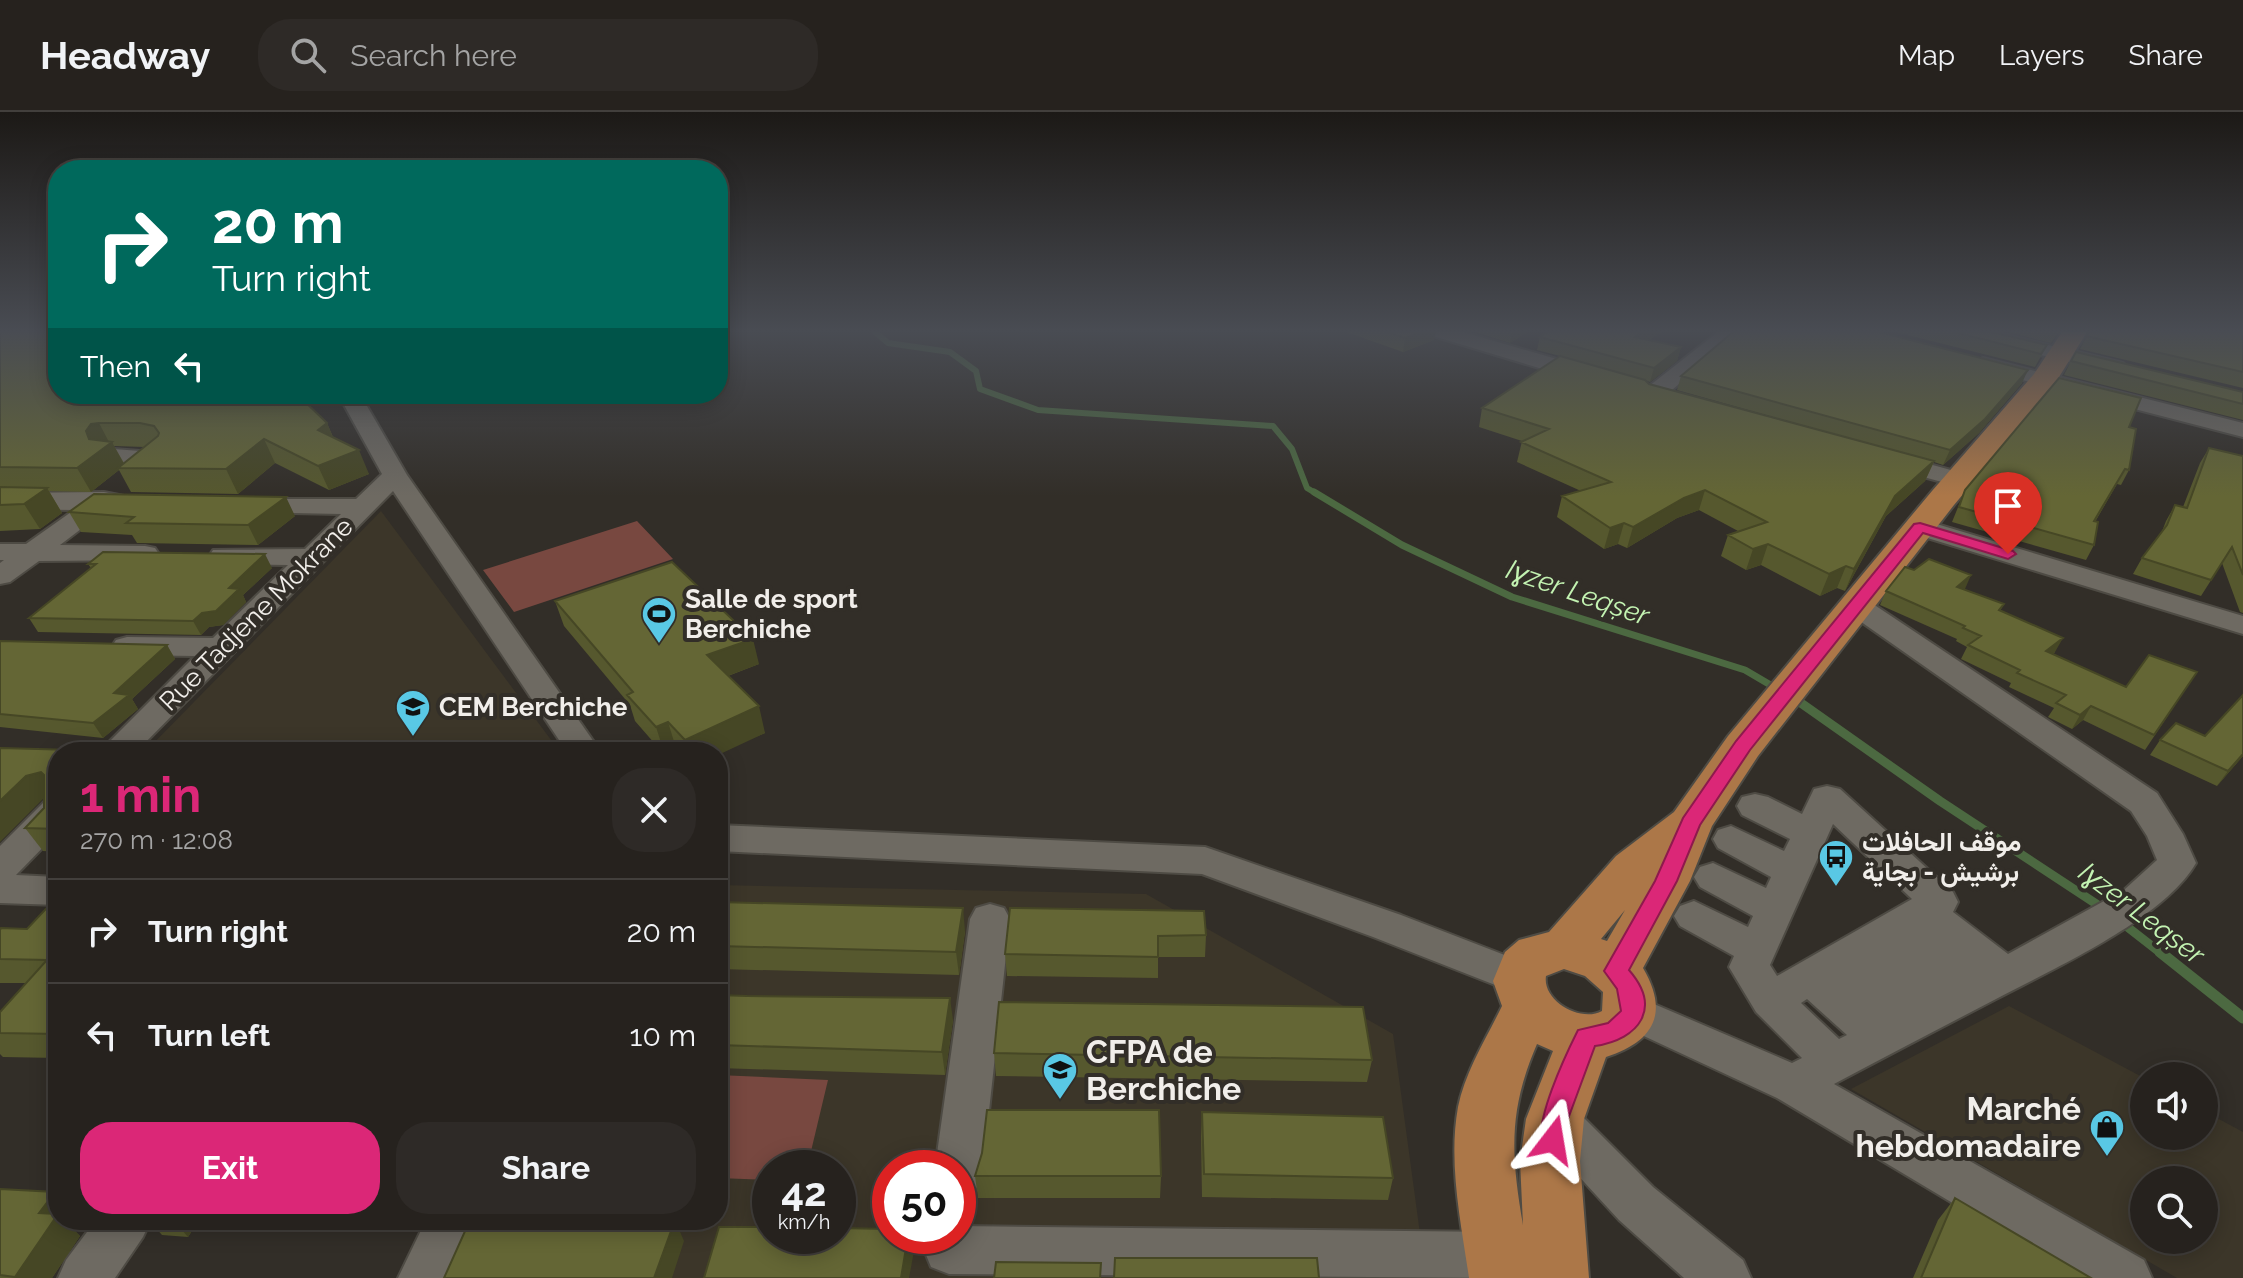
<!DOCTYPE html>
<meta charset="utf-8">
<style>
body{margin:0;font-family:Raleway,Vazirmatn,sans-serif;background:#2e2a27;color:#f1f3f6;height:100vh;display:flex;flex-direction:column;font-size:30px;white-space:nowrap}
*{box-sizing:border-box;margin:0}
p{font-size:26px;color:#a4a4a4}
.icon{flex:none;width:44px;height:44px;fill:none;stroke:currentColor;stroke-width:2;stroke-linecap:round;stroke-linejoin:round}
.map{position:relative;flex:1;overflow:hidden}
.sheet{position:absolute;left:48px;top:630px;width:680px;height:488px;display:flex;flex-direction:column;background:#26221e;border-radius:32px;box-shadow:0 4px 20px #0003,0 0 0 2px #423f3c}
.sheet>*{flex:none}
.hud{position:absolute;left:48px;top:48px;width:680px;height:244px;border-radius:32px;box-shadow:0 4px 20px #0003,0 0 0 2px #423f3c;background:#00695c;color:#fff;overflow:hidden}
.tools{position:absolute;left:2130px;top:950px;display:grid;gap:16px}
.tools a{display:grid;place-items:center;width:88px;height:88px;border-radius:50%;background:#26221e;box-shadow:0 4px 20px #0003,0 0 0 2px #423f3c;font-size:40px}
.speed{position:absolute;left:752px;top:1038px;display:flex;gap:16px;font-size:40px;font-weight:700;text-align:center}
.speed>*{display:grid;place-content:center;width:104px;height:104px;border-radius:50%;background:#26221e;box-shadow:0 4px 20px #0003,0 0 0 2px #423f3c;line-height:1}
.speed small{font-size:20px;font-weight:400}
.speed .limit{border:12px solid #d22;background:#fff;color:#111}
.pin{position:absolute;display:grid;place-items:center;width:68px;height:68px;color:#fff;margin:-82px -34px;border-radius:50% 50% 50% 0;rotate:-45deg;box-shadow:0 0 8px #0007}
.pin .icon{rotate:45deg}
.me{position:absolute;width:88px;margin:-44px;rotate:14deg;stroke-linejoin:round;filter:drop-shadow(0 0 6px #0008)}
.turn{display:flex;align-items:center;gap:28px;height:168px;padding:0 32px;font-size:36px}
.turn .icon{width:104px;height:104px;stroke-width:2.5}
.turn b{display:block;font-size:56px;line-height:68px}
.then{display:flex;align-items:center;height:76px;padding:0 32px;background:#0003;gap:16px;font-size:30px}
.round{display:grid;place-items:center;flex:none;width:84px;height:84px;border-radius:32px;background:#2e2a27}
.summary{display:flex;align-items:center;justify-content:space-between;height:136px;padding:0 32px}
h1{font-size:48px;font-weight:700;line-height:60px;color:#db2777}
.action{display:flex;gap:16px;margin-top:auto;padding:16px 32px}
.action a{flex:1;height:92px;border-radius:32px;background:#db2777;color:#fff;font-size:32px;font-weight:700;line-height:92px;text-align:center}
.action a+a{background:#2e2a27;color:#f1f3f6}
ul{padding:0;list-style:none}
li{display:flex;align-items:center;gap:24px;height:104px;padding:0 32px;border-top:2px solid #423f3c}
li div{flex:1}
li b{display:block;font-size:30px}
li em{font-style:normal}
header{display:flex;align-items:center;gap:48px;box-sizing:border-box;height:112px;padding:0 40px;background:#26221e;border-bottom:2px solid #423f3c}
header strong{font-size:38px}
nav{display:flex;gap:44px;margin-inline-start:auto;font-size:28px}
.search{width:560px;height:72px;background:#2e2a27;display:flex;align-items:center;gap:20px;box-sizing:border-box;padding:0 28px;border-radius:32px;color:#a4a4a4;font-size:30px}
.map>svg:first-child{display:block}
.built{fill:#3c3629;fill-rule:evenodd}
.green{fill:#784840}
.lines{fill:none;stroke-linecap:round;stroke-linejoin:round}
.stream-far3{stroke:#4c6941;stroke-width:6}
.stream-far2{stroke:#4c6941;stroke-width:7}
.stream-far1{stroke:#4c6941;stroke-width:9}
.stream{stroke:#4c6941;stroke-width:11}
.minor-casing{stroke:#4e4b44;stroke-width:4}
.major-casing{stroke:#4e4b44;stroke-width:4}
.minor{fill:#6e6a62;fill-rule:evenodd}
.major{fill:#ac7748;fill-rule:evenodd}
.wall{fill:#56582e;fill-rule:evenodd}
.shaded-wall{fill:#464725}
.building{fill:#646635;stroke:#464725;stroke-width:2}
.route{fill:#db2777;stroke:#8e194d;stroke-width:2}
.labels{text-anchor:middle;stroke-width:8;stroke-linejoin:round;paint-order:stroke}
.poi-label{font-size:26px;font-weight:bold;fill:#f1eeea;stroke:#322e28;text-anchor:start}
.street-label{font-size:26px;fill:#f1eeea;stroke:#322e28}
.water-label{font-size:28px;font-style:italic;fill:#c3f3b2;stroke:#322e28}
.near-poi-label{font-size:32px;font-weight:bold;fill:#f1eeea;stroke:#322e28;text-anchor:start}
</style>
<header>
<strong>Headway</strong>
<div class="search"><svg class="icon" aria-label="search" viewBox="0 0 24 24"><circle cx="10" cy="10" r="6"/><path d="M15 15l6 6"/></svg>Search here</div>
<nav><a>Map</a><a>Layers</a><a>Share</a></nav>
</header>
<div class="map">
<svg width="2243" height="1166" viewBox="0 0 2243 1166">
<rect width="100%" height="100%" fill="#322e28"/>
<!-- built -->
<path class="built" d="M381 399 560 640H145Z
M718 773 1146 782 1393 922 1426 1166H461L487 1108H718ZM770 1056H838V1124H770ZM890 1056H958V1124H890Z
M2009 894 2144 966V1024H2204V999L2243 1020V1166H2177L1851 977ZM2144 1068H2204V1128H2144Z"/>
<!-- green -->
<path class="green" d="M637 409 673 447 514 500 483 458Z
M718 963 828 968 807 1056H770V1068L718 1066Z"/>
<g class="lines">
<!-- stream-far3 -->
<path class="stream-far3" d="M875 220 888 231 950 240 976 259 980 277 1038 298 1273 314 1292 337 1307 376 1317 382"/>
<!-- stream-far2 -->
<path class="stream-far2" d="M1314 380 1402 433 1512 485 1745 558 1779 578"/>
<!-- stream-far1 -->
<path class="stream-far1" d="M1791 584 1940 689 2107 799
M2121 810 2162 842"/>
<!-- stream -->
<path class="stream" d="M2160 840 2243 906"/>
<defs>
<path id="minor" d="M1430 220H1463L1598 259 1601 264 1590 270 1582 269 1433 224Z
M1718 220H1741L1660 288H1644L1641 283 1644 278Z
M1957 220H1994L2123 251 2127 255 2116 261 1960 224Z
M1983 246 2243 311V325L1976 256 1972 252Z
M338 282H360L407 363 601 640H567L393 379 136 640H99L195 544 127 543 116 540 112 534 116 528 127 525 213 526 288 453 223 452 213 450 209 444 213 438 305 437 341 402 247 400 238 397 234 392 238 387H356L382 362Z
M114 337 166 341 169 346C161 358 150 366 135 362L132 357 135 352 105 349 102 344 105 339Z
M1889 341 1969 363 1972 368 1969 373 1960 375 1880 353 1877 348 1880 343Z
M104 380 134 386 138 391 134 396 106 398 60 433 145 434 155 436 159 442 155 448 39 449 10 470 0 472V451L4 448H0V432H26L74 398 0 397V381Z
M1920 407 2243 504V522L1911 421 1907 415 1911 409Z
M1857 485 1867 488 2157 681 2183 722 2196 751C2164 807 2053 857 1996 887 1942 915 1887 944 1834 972L2144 1148 2152 1166H2078L1777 986 1618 912 1612 900 1618 888 1633 883 1792 951 1802 946 1756 900 1729 855 1734 844 1680 814 1674 804 1680 794 1694 789 1748 815 1753 804 1700 775 1694 765 1700 755 1713 751 1766 776 1771 765 1718 736 1713 727 1718 718 1731 714 1784 739 1790 727 1742 703 1737 694 1742 685 1755 682 1768 685 1802 702 1814 677 1827 674 1840 677 1953 780 1958 790 1953 800 2008 842 2124 778 2157 748 2147 724 2131 699 1847 500 1842 494 1847 488ZM1833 712 1912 787 1777 864 1770 853ZM1807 887 1847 923 1839 927 1801 891Z
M58 686V720L16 763 58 765V793L0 791V734L45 689Z
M718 713 1205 735 1401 803 1533 854 1539 866 1533 878 1518 882 1373 825 1202 762 718 739Z
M990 792 1004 796 1010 807 982 1063 975 1079 958 1085V1056H935L970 807 976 796Z
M1555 987 1571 993 1653 1075 1743 1148 1751 1166H1684L1619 1108 1539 1021 1532 1007 1539 993Z
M96 1108H151L143 1125 115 1166H58L66 1148Z
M426 1108H476L450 1166H398Z
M958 1114 1497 1120 1515 1128 1522 1145 1515 1162 1506 1166 949 1162 931 1155 924 1138 930 1124H958Z"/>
<path id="major" d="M2062 220H2087L2054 273 1954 393 1758 644 1712 714 1690 769 1643 856C1670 902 1653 930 1606 945L1584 1007 1580 1049 1589 1166H1469C1461 1111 1448 1051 1458 995 1465 960 1486 927 1502 894L1493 869 1505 840 1519 828 1549 820 1616 744 1674 700 1728 624 1932 379 2034 262ZM1625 798 1607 829 1601 827ZM1564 857 1585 864 1603 880 1602 899C1581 911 1542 889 1546 864ZM1537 932 1553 939 1526 1007 1520 1049 1523 1113C1511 1043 1508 999 1537 932Z"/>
</defs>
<!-- minor casing -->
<use href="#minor" class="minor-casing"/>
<!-- major casing -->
<use href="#major" class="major-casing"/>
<!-- minor -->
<use href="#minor" class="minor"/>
<!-- major -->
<use href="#major" class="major"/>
</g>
<!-- wall -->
<path class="wall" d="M0 220 295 286 327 311 333 325 369 362 329 378 275 351 238 382 131 380 119 358 91 380 49 379 62 401 40 417 0 419ZM114 334 145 335 124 351Z
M1346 220H1436L1434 228 1403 240Z
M1475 220H1527L1510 231Z
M1547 220H1662L1649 228 1681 235 1677 249 1650 270 1645 268 1649 272 1848 326 1677 278 1681 264 2022 271 1979 321 1943 353 1934 350 1925 369 1886 404 1845 479 1837 476 1820 484 1761 453 1746 458 1721 444 1728 423 1738 419 1699 398 1677 406 1627 436 1618 432 1604 437 1557 405 1562 384 1581 379 1517 350 1522 329 1479 315 1482 296 1560 244 1537 238 1540 225Z
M1896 220H1992L2047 233 2035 255Z
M2008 220H2059L2051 231Z
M2089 220H2243V276L2080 237Z
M2071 249 2243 280V308L2064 263Z
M2129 315V358L2121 373 2117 372 2095 410 2094 433 2086 448 1952 410 1965 378Z
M2209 336 2243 344V501L2240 500 2222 451 2201 484 2133 462 2142 446 2161 422 2166 409 2175 393 2183 395 2200 351Z
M69 400 295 404 258 433 137 431 132 423 81 420Z
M88 452 272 456 243 483 246 490 223 513 209 515 201 523 38 520 29 506 91 456Z
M1964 477 2004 492 2000 499 2055 540 2053 542 2126 575 2197 560 2145 638 2083 608 2072 617 2048 605 2054 596 2009 575 2011 571 1961 547 1967 535 1956 529 1957 527 1880 493 1886 479 1965 477Z
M555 489 759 552 728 564 765 621 718 640H680L676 636 668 640H662L635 609 630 593 564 514Z
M0 529 167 533 175 547 132 587 138 597 103 626 0 615Z
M2160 628 2243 644 2217 674 2150 643Z
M0 636 149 640H327H58V740L43 739 25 716 44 696V687H43Z
M58 784V946L3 945 0 942V900L26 871H0V818L27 817Z
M718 790 965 819 959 863 718 857Z
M1010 796 1206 823 1205 845H1158V866L1007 864 1005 842Z
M718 883 953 908 945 963 718 956Z
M994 941 1372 948 1367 970 996 964Z
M1202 1000 1393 1066 1388 1088 1202 1085 1201 1023Z
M975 1064H1161L1160 1086H978Z
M0 1077 55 1080 58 1083V1108H73L69 1113 80 1124 52 1166H0Z
M1955 1086 2091 1166H1913L1938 1108Z
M160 1108H199L188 1125 162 1123 155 1115Z"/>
<!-- shaded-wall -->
<path class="shaded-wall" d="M1421 220H1436L1434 228 1403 240 1405 226Z
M1512 220H1527L1510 231Z
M1642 220H1662L1631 238 1635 225Z
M1681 235 1677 249 1650 270 1654 256Z
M2028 258 2022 271 1979 321 1943 353 1950 338Z
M99 311 110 332 112 330 125 354 118 356 119 358 91 380 77 356 89 327 86 319 91 312Z
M327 311 337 335 318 318Z
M264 327 275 351 238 382 226 357Z
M359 338 369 362 329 378 318 354Z
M1934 349 1925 369 1886 404 1845 479 1854 457 1895 384Z
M47 376 62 401 40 417 24 392Z
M1705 378 1699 398 1677 406 1627 436 1633 415 1684 386Z
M286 385 295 404 258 433 248 413Z
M1624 411 1618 432 1604 437 1610 416Z
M1768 432 1761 453 1746 458 1753 437Z
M265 442 272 456 243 483 246 490 223 513 209 515 201 523 193 509Z
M1846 454 1837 476 1820 484 1829 462Z
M1971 463 1965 477 1950 488 1957 475Z
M2063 526 2055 540 2038 553 2046 539Z
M753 527 759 552 714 569 707 543Z
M167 533 175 547 132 587 138 597 103 626 93 611 114 581Z
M759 594 765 621 718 643V640H689L685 628Z
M2091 594 2083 608 2072 617 2080 603Z
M668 610 676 636 668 640H664L656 615Z
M2243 642V644L2217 674 2228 659Z
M41 660 57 683 43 687 0 730V689L26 664Z
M963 796 965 819 959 863 956 840Z
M950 886 953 908 945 963 942 940Z
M55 1080 58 1083V1108H73L69 1113 80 1124 52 1166H16L15 1165 39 1101Z
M187 1108H199L188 1125 181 1117Z
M675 1108 684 1129 672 1166H654Z
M908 1124H911L914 1139 909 1166H901Z"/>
<!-- building -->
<path class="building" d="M0 220H58V282H291L295 286 300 285 327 311 318 318 359 338 318 354 264 327 226 357 118 356 158 324 159 321 154 314 140 311H99L91 312 86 319 89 327 112 330 77 356 0 355Z
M1387 220H1421L1405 226Z
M1547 220H1642L1635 225 1681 235 1654 256 1540 225Z
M1733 220H1879L2028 258 1985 307 1950 338 1681 264Z
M1954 220H1992L2047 233 2041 242Z
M2089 220H2243V260L2086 224Z
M2076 240 2243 280V292L2071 249Z
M1560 244 1645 268 1649 272 1934 349 1895 384 1854 457 1846 454 1829 462 1768 432 1753 437 1728 423 1767 410 1705 378 1684 386 1633 415 1624 411 1610 416 1562 384 1611 370 1521 330 1549 317 1482 296Z
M2059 266 2141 286 2129 315 2136 317 2129 358 2125 357 2094 409 2098 410 2094 433 1959 395 1965 378Z
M2209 336 2243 344V463L2232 435 2211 468 2142 446 2167 413 2175 393 2187 396Z
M0 375 47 376 24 392 0 393Z
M94 382 286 385 248 413 126 411 134 405 69 400Z
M103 440 265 442 229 476 239 477 216 499 202 501 193 509 29 506 96 452H88Z
M1929 447 1971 463 1957 475 2004 492 1999 498 2063 526 2046 539 2126 575 2149 543 2197 560 2154 623 2091 594 2080 603 2056 591 2066 583 2017 561 2020 558 1968 533 1981 524 1963 516 1965 514 1886 479 1905 455 1914 458Z
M672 450 753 527 707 543 759 594 685 628 668 610 656 615 627 583 633 580 555 489Z
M0 529 167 533 114 581 129 583 93 611 0 602Z
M2243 583V642L2228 659 2160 628 2176 611 2205 624Z
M149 634 327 640H58V717L25 716 44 696V663L41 660 26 664 0 689V636L149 640Z
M58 784V922L0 921V900L47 848 0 847V818L1 816 27 817Z
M718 790 963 796 956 840 718 834Z
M1010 796 1204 799 1206 823 1158 824V845L1005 842Z
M718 883 747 884 950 886 942 940 718 933Z
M999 890 1363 895 1372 948 994 941Z
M987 998H1159L1161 1064H975L982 1041Z
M1202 1000 1383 1005 1393 1066 1204 1062Z
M0 1077 55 1080 39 1101 58 1102 15 1165 0 1163Z
M1955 1086 2091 1166H1921Z
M160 1108H187L181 1117 155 1115Z
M470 1108H675L654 1166H444Z
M719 1115H770V1124H838V1116L890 1117V1124H908L901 1166H704Z
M1115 1146H1317L1319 1166H1114Z
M996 1150 1101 1151 1100 1166H994Z"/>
<!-- sky -->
<linearGradient id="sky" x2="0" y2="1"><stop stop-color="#1c1916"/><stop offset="0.57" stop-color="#494c53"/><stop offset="1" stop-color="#494c53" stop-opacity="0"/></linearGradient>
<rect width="2243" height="384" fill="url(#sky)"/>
<!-- route -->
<path class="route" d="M1920 411 2013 439 2016 442 2008 447 1923 421 1750 638 1700 713 1677 769 1629 858C1662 896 1640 927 1595 934L1568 1007 1562 1036 1553 1040 1543 1036C1532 1013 1566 942 1578 918L1608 911 1621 899 1617 877 1604 859 1655 769 1683 706 1736 629 1914 412Z"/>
<!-- icons -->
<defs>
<symbol id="stadium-pin" viewBox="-11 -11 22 30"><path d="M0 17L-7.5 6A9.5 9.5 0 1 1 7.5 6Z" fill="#59c8e5" stroke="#322e28"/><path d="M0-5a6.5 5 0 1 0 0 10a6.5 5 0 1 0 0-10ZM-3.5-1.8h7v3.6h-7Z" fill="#111"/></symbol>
<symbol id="school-pin" viewBox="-11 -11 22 30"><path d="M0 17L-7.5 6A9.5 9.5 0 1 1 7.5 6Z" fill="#59c8e5" stroke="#322e28"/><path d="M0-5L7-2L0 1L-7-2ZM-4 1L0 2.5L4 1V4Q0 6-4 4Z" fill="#111"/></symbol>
<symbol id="bus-pin" viewBox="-11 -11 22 30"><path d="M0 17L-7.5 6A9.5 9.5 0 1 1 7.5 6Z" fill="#59c8e5" stroke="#322e28"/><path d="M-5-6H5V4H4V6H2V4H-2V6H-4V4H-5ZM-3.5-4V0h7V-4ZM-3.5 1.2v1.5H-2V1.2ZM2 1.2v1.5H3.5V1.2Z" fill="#111"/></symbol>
<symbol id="university-pin" viewBox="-11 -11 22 30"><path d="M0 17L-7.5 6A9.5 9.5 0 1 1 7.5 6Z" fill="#59c8e5" stroke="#322e28"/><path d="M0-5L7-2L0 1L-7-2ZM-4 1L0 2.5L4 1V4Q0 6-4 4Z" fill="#111"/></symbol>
<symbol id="shop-pin" viewBox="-11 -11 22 30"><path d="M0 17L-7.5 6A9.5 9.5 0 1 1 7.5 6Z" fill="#59c8e5" stroke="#322e28"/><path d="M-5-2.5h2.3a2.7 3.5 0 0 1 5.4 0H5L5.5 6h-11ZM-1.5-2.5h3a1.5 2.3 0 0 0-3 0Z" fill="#111"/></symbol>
</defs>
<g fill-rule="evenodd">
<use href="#stadium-pin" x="639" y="482" width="40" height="54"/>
<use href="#school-pin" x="393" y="575" width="40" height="54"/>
<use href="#bus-pin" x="1816" y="725" width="40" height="54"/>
<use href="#university-pin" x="1040" y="938" width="40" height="54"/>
<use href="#shop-pin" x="2087" y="995" width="40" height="54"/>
</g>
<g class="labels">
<!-- poi labels -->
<g class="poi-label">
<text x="685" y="496">Salle de sport<tspan x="685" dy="30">Berchiche</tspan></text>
<text x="439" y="604">CEM Berchiche</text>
<text x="1862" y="739">موقف الحافلات<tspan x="1862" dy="30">برشيش - بجاية</tspan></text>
</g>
<!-- street labels -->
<g class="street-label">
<text transform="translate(256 502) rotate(-45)" y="9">Rue Tadjene Mokrane</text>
</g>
<!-- water labels -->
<g class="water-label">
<text transform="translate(1578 480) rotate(19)" y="10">Iɣzer Leqṣer</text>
<text transform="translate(2142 801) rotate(37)" y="10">Iɣzer Leqṣer</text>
</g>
<!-- near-poi labels -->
<g class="near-poi-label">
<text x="1086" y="951">CFPA de<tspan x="1086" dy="37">Berchiche</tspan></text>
<text x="2081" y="1008" text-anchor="end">Marché<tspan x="2081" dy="37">hebdomadaire</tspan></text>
</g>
</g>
</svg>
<div class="tools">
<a><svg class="icon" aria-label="sound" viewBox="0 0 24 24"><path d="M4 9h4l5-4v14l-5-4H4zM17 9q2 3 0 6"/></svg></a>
<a><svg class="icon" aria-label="search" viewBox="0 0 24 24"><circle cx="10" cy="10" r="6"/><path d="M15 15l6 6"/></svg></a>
</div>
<div class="speed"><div>42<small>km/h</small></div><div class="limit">50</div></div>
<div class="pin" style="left:2008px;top:442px;background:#d93025"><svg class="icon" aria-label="arrive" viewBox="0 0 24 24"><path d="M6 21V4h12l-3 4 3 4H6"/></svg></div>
<svg class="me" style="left:1553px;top:1028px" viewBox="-20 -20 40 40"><path d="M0-17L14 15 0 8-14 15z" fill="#db2777" stroke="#fff" stroke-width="4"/></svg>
<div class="hud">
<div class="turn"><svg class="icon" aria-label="right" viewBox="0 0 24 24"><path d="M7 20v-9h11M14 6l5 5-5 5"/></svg><div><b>20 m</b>Turn right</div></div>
<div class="then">Then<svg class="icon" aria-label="left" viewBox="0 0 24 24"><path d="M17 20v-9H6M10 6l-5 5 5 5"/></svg></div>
</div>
<section class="sheet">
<div class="summary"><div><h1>1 min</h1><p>270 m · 12:08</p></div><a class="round"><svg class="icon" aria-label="close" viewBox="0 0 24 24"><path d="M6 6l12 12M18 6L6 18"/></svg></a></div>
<ul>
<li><svg class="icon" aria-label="right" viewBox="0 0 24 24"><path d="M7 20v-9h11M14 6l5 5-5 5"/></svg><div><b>Turn right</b></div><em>20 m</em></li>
<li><svg class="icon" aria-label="left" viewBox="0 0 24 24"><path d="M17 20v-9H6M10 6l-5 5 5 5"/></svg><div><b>Turn left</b></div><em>10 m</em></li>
</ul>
<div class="action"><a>Exit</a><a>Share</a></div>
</section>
</div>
